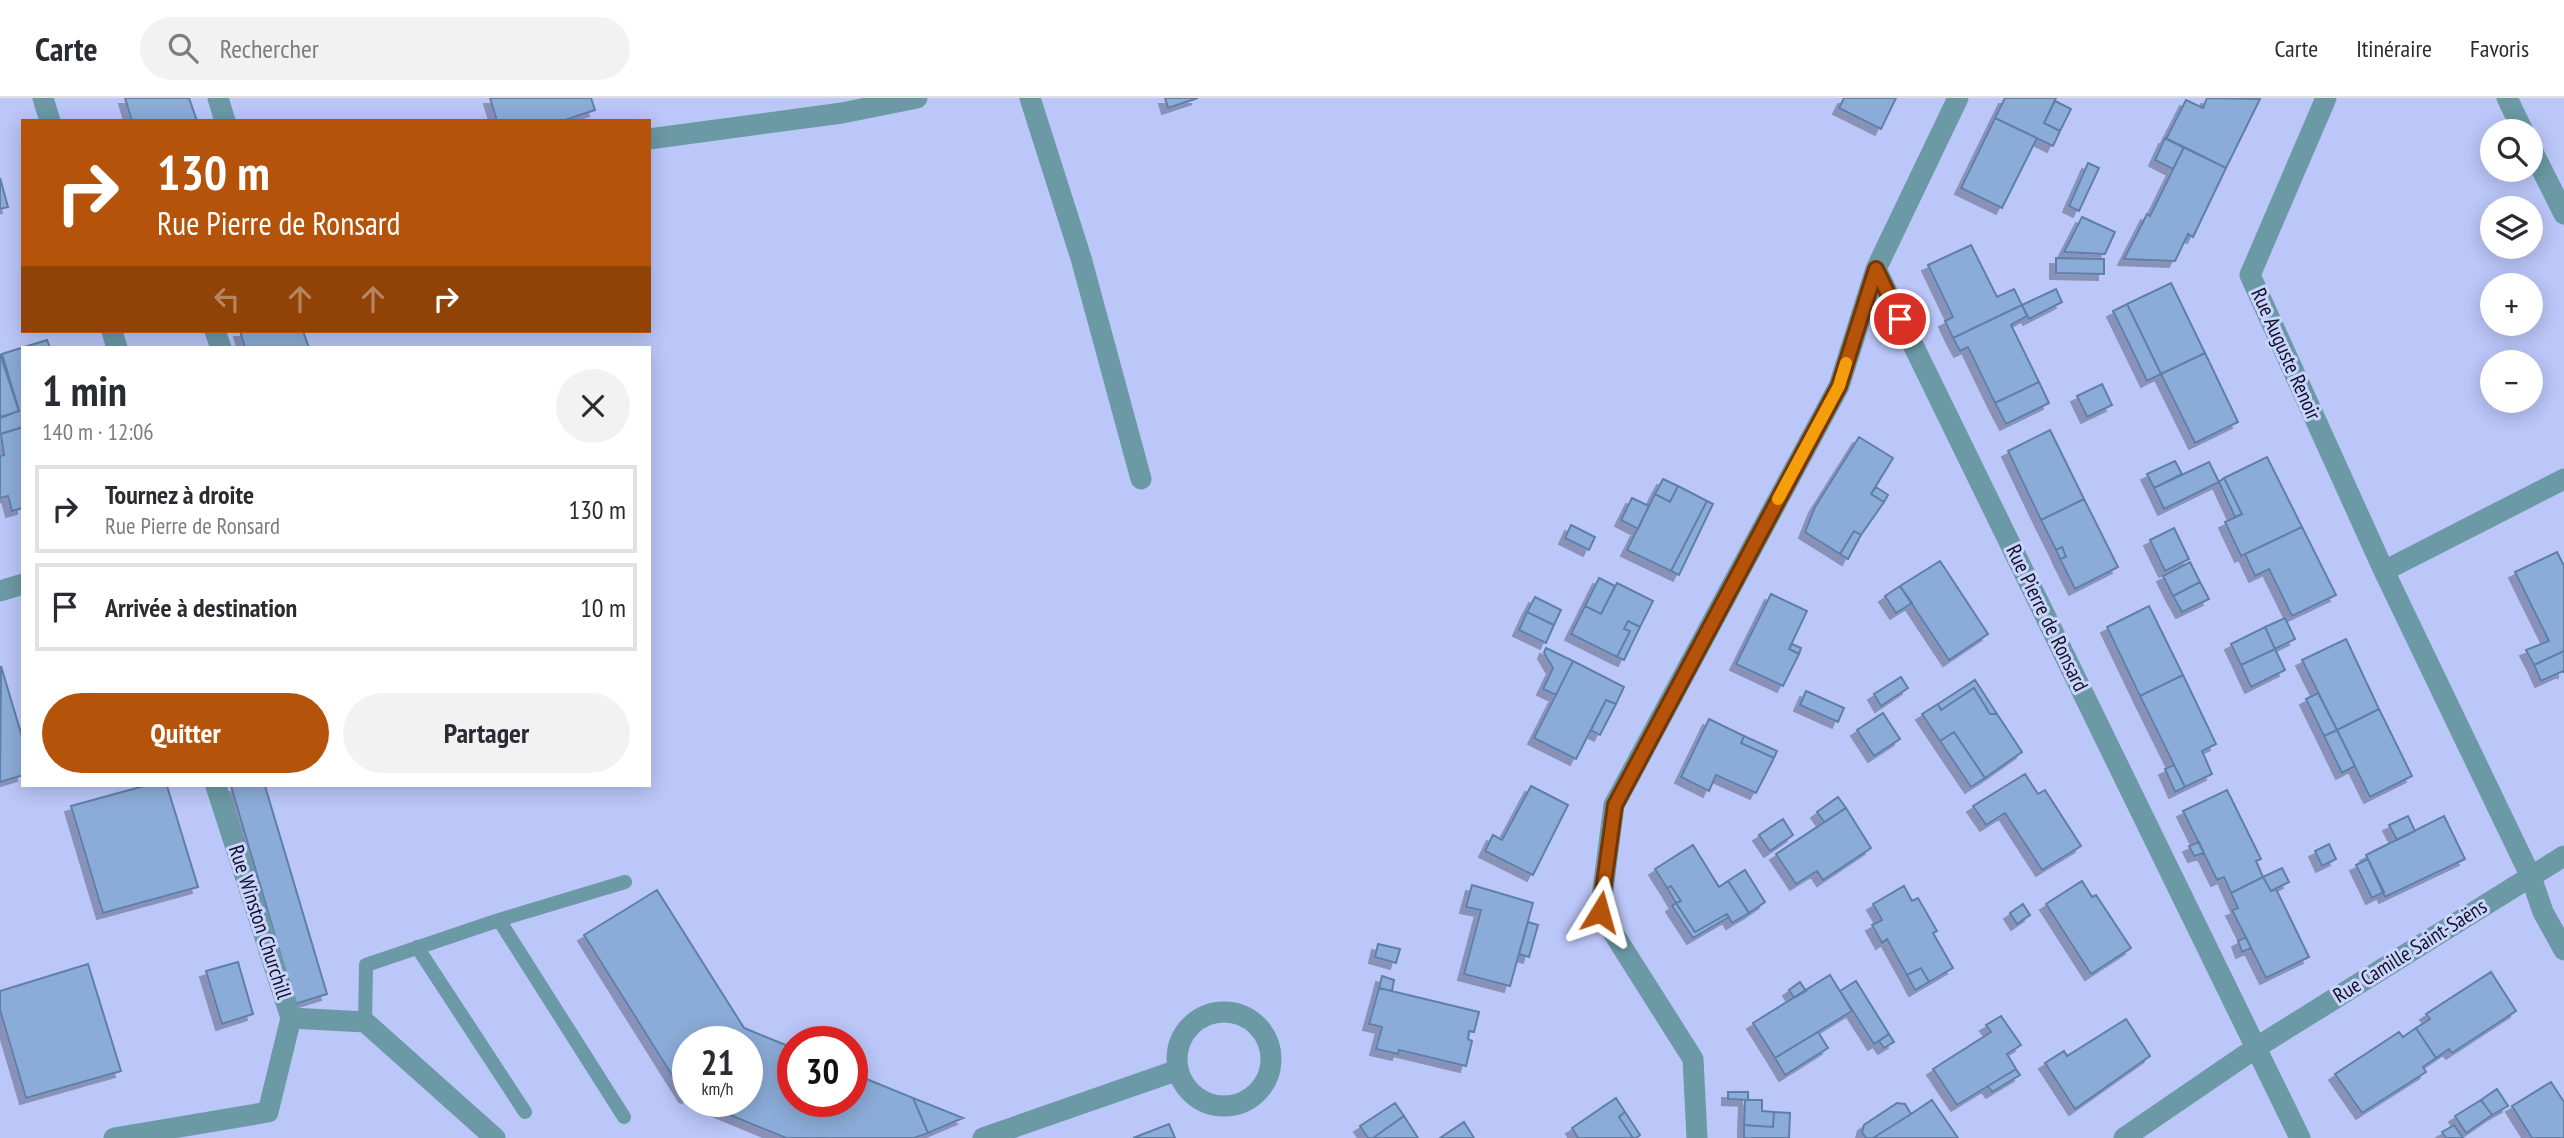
<!DOCTYPE html>
<html lang="fr">
<meta charset="utf-8">
<style>
body{margin:0;font-family:"PT Sans Narrow",sans-serif;background:#f2f2f3;color:#2b2b33;height:100vh;display:flex;flex-direction:column;font-size:26px;white-space:nowrap}
*{box-sizing:border-box;margin:0}
p{font-size:23px;color:#7c7c81}
.icon{flex:none;width:38px;height:38px;fill:none;stroke:currentColor;stroke-width:2;stroke-linecap:round;stroke-linejoin:round}
.map{position:relative;flex:1;overflow:hidden}
.sheet{position:absolute;left:21px;top:248px;width:630px;height:441px;display:flex;flex-direction:column;background:#fff;border-radius:0px;box-shadow:0 4px 18px #0003}
.sheet>*{flex:none}
.hud{position:absolute;left:21px;top:21px;width:630px;height:214px;border-radius:0px;box-shadow:0 4px 18px #0003;background:#b45309;color:#fff;overflow:hidden}
.fabs{position:absolute;left:2480px;top:21px;display:grid;gap:14px}
.fabs a{display:grid;place-items:center;width:63px;height:63px;border-radius:50%;background:#fff;box-shadow:0 4px 18px #0003;font-size:35px}
.speed{position:absolute;left:672px;top:928px;display:flex;gap:14px;font-size:35px;font-weight:700;text-align:center}
.speed>*{display:grid;place-content:center;width:91px;height:91px;border-radius:50%;background:#fff;box-shadow:0 4px 18px #0003;line-height:1}
.speed small{font-size:18px;font-weight:400}
.speed .limit{border:10px solid #d22;background:#fff;color:#111}
.pin{position:absolute;display:grid;place-items:center;width:60px;height:60px;color:#fff;margin:-30px;border:4px solid #fff;border-radius:50%;box-shadow:0 2px 7px #0007}
.me{position:absolute;width:77px;margin:-38px;rotate:8deg;stroke-linejoin:round;filter:drop-shadow(0 0 5px #0008)}
.turn{display:flex;align-items:center;gap:24px;height:147px;padding:0 21px;font-size:32px}
.turn .icon{width:91px;height:91px;stroke-width:2.5}
.turn b{display:block;font-size:49px;line-height:60px}
.lanes{display:flex;align-items:center;height:66px;padding:0 21px;background:#0003;justify-content:center;gap:35px;direction:ltr}
.lanes .off{opacity:.35}
.round{display:grid;place-items:center;flex:none;width:74px;height:74px;border-radius:37px;background:#f2f2f3}
.headline{display:flex;align-items:center;justify-content:space-between;height:119px;padding:0 21px}
h1{font-size:42px;font-weight:700;line-height:52px}
.primary-button{display:flex;gap:14px;margin-top:auto;padding:14px 21px}
.primary-button a{flex:1;height:80px;border-radius:42px;background:#b45309;color:#fff;font-size:28px;font-weight:700;line-height:80px;text-align:center}
.primary-button a+a{background:#f2f2f3;color:#2b2b33}
ul{padding:0;list-style:none}
li{display:flex;align-items:center;gap:21px;height:88px;margin:0 14px 10px;padding:0 7px;border:4px solid #e1e1e2;border-radius:0px}
li div{flex:1}
li b{display:block;font-size:26px}
li em{font-style:normal}
header{display:flex;align-items:center;gap:42px;box-sizing:border-box;height:98px;padding:0 35px;background:#fff;border-bottom:2px solid #e1e1e2}
header strong{font-size:33px}
nav{display:flex;gap:38px;margin-inline-start:auto;font-size:24px}
.search{width:490px;height:63px;background:#f2f2f3;display:flex;align-items:center;gap:18px;box-sizing:border-box;padding:0 24px;border-radius:38px;color:#7c7c81;font-size:26px}
.map>svg:first-child{display:block}
.building{fill:#8bacd8;stroke:#5f7fa8;stroke-width:2;filter:url(#shadow)}
.lines{fill:none;stroke-linecap:round;stroke-linejoin:round}
.service{stroke:#6b99a5;stroke-width:14}
.minor{stroke:#6b99a5;stroke-width:21}
.route-casing{stroke:#753606;stroke-width:18}
.route{stroke:#b45309;stroke-width:12}
.slow{stroke:#f59e0b;stroke-width:12}
.labels{text-anchor:middle;stroke-width:6;stroke-linejoin:round;paint-order:stroke}
.street-label{font-size:21px;fill:#101325;stroke:#cbd4fd}
</style>
<header>
<strong>Carte</strong>
<div class="search"><svg class="icon" aria-label="search" viewBox="0 0 24 24"><circle cx="10" cy="10" r="6"/><path d="M15 15l6 6"/></svg>Rechercher</div>
<nav><a>Carte</a><a>Itinéraire</a><a>Favoris</a></nav>
</header>
<div class="map">
<svg width="2564" height="1040" viewBox="0 0 2564 1040">
<defs>
<filter id="shadow"><feDropShadow dx="-6" dy="6" stdDeviation="0" flood-color="#0004"/></filter>
</defs>
<rect width="100%" height="100%" fill="#bbc6f9"/>
<!-- building -->
<path class="building" d="M125 0H189L197 23H132Z
M490 0H591L595 12 562 23H497Z
M1165 0H1198L1168 10Z
M1844 0H1896L1881 31 1839 10Z
M2005 0H2056L2044 25 2060 33 2053 48 1995 20Z
M2207 0 2260 1 2226 70 2166 41 2186 2 2203 10Z
M2055 3 2071 11 2060 33 2044 25Z
M1995 20 2037 40 2002 110 1961 90Z
M2165 40 2184 49 2173 71 2155 62Z
M2184 49 2226 70 2193 139 2188 136 2175 163 2124 161 2147 116 2150 118Z
M2088 65 2099 70 2079 113 2069 108Z
M0 80 8 109 0 111Z
M2082 119 2115 134 2105 156 2064 154Z
M1971 147 1997 199 2014 191 2022 207 1953 240 1945 223 1953 219 1928 167Z
M2056 160 2104 161V176L2056 175Z
M2171 185 2205 255 2161 276 2127 206Z
M2056 191 2062 204 2029 221 2022 207Z
M2127 206 2161 276 2147 283 2113 213Z
M2022 207 2027 218 2011 227 2039 284 1995 305 1968 249 1960 253 1953 240Z
M240 233H303L309 250H245Z
M47 242 50 250H23V329L0 336V320L19 313 2 256Z
M2205 255 2238 324 2195 345 2161 276Z
M0 256 19 313 1 319 0 315Z
M2039 284 2049 305 2006 326 1995 305Z
M2102 286 2112 307 2087 319 2077 298Z
M23 329V410L12 413 8 398 0 400V358L4 357 1 336Z
M2050 332 2084 401 2041 422 2008 353Z
M1859 339 1893 360 1871 396 1884 404 1861 437 1854 433 1840 456 1805 434 1815 409Z
M2267 359 2302 429 2241 458 2225 424 2242 416 2224 380Z
M2175 363 2182 376 2154 390 2147 376Z
M2209 364 2219 384 2164 411 2154 390Z
M2224 380 2242 416 2235 419 2219 384Z
M1663 381 1678 388 1670 404 1655 396Z
M1678 388 1707 403 1671 473 1627 452 1655 396 1670 404Z
M1876 389 1888 397 1884 404 1871 396Z
M1632 400 1649 408 1638 431 1621 422Z
M2084 401 2118 469 2075 491 2060 461 2066 459 2062 449 2056 452 2041 422Z
M1707 403 1713 406 1679 477 1671 473Z
M1571 427 1595 439 1589 452 1565 440Z
M2302 429 2336 497 2292 518 2269 471 2255 478 2245 456Z
M2174 430 2189 461 2165 473 2150 442Z
M1854 433 1861 437 1848 461 1840 456Z
M2062 449 2066 459 2060 461 2056 452Z
M2557 454 2564 468V553L2534 567 2526 552 2549 543 2515 474Z
M1940 463 1988 536 1949 562 1900 488Z
M2190 464 2200 484 2173 498 2163 478Z
M1599 480 1615 488 1601 516 1585 508Z
M2200 484 2209 501 2182 514 2173 498Z
M1617 485 1653 503 1640 529 1628 523 1624 531 1630 533 1617 559 1571 536 1585 508 1601 516Z
M1900 488 1912 505 1896 515 1885 498Z
M1771 496 1807 513 1789 551 1799 556 1783 588 1736 566Z
M1535 499 1561 512 1554 527 1527 514Z
M2149 508 2183 577 2140 598 2107 529Z
M1527 514 1554 527 1546 545 1519 532Z
M2285 520 2295 541 2275 551 2265 529Z
M1628 523 1640 529 1624 562 1617 559 1630 533 1624 531Z
M2265 529 2275 551 2241 567 2231 546Z
M2346 541 2379 611 2337 632 2302 562Z
M1792 546 1801 550 1799 556 1789 551Z
M1546 550 1573 563 1556 597 1543 591 1553 570 1544 555Z
M2275 551 2285 572 2251 589 2241 567Z
M2564 553V575L2563 573 2541 583 2534 567Z
M1573 563 1624 589 1616 606 1606 602 1576 661 1534 640Z
M1 568 23 642V677L0 684Z
M2183 577 2216 646 2202 653 2212 676 2185 689 2140 598Z
M1901 579 1908 590 1881 608 1874 596Z
M1975 582 1997 616H1990L1974 590 1941 612 1938 606Z
M1974 590 1990 616H1997L2022 654 1985 680 1954 634 1940 643 1922 616 1938 606 1941 612Z
M1806 593 1844 610 1838 624 1800 607Z
M2318 595 2337 632 2324 638 2306 601Z
M1606 602 1616 606 1600 637 1591 632Z
M2379 611 2412 678 2370 699 2337 632Z
M1883 615 1900 641 1874 658 1857 632Z
M1709 621 1744 638 1741 645 1774 660 1756 695 1716 677 1709 693 1681 679Z
M2337 632 2355 668 2342 675 2324 638Z
M1954 634 1985 680 1971 689 1940 643Z
M1744 638 1777 653 1774 660 1741 645Z
M2174 667 2185 689 2175 694 2165 671Z
M2025 676 2038 696 2045 692 2081 748 2042 772 2005 715 1986 727 1973 708Z
M144 688H167L198 789 103 815 71 708Z
M231 688H265L327 896 295 906Z
M1531 688 1568 707 1533 777 1485 753 1493 737 1502 742Z
M2227 692 2261 761 2256 763 2263 779 2231 795 2224 779 2217 782 2183 713Z
M1838 699 1846 710 1824 724 1817 714Z
M1846 710 1871 750 1823 782 1817 773 1796 786 1776 756Z
M2408 718 2415 733 2397 742 2389 727Z
M2444 718 2465 761 2385 799 2366 757Z
M1783 721 1793 737 1770 753 1759 737Z
M2199 744 2204 755 2194 758 2189 748Z
M2329 746 2336 761 2322 768 2315 753Z
M1693 747 1719 789 1728 783 1749 815 1732 825 1727 816 1695 834 1676 805 1681 803 1671 788 1667 790 1655 771Z
M2368 761 2384 794 2372 800 2356 767Z
M2282 770 2289 784 2271 793 2263 779Z
M1745 772 1765 804 1749 815 1728 783Z
M2263 779 2271 793 2276 791 2309 859 2266 880 2232 812 2238 810 2231 795Z
M2082 783 2092 799 2096 797 2131 850 2091 876 2046 806Z
M1472 787 1533 805 1510 888 1464 876 1481 812 1466 809Z
M1671 788 1681 803 1676 805 1667 790Z
M1904 788 1912 803 1918 800 1937 833 1933 835 1953 870 1929 884 1921 870 1907 877 1887 841 1882 845 1872 827 1882 822 1873 806Z
M657 792 744 930 793 950V1003H852V975L913 1000 928 1035 914 1040H786L696 1003H747V943H688V999L685 998 584 837Z
M1676 805 1695 834 1727 816 1729 819 1693 840 1672 808Z
M2023 806 2030 817 2017 826 2010 815Z
M1528 824 1538 827 1529 859 1519 856Z
M2246 839 2251 850 2242 854 2238 843Z
M1378 846 1400 851 1396 865 1375 859Z
M238 864 253 916 222 926 206 873Z
M88 866 121 973 26 1000 0 912V893Z
M1921 870 1929 884 1915 892 1907 877Z
M2491 874 2516 913 2452 955 2449 951 2436 960 2416 930 2430 921 2426 916Z
M1830 877 1852 913 1775 960 1753 925Z
M1382 878 1394 882 1392 893 1379 890Z
M1856 883 1889 936 1874 946 1840 893Z
M1800 884 1806 893 1794 900 1789 892Z
M1379 890 1479 914 1474 934 1469 933 1468 941 1472 943 1466 968 1399 952 1398 956 1376 951 1382 929 1369 926Z
M2001 918 2021 947 2007 956 2016 971 1957 1007 1933 971 1991 934 1986 927Z
M2126 921 2150 958 2075 1011 2045 965 2064 953 2067 958Z
M2416 930 2436 960 2423 969 2426 974 2362 1015 2335 976 2399 934 2403 939Z
M1818 934 1828 950 1785 977 1775 960Z
M1889 936 1894 944 1884 950 1879 943Z
M2016 971 2020 977 1992 994 1988 988Z
M2551 984 2564 1004V1040H2532L2512 1008Z
M2497 991 2508 1008 2492 1017 2481 1002Z
M1728 994H1748V1002L1728 1001Z
M913 1000 963 1020 928 1035Z
M1616 1000 1625 1014 1619 1019 1633 1040H1578L1572 1030Z
M1745 1002H1762V1013L1774 1014 1773 1029 1744 1027Z
M1932 1002 1958 1040H1873L1911 1016Z
M2481 1002 2492 1017 2466 1035 2455 1018Z
M1395 1005 1404 1018 1373 1040H1368L1360 1028Z
M1897 1005 1905 1006 1911 1016 1873 1040H1866L1862 1034 1864 1027Z
M1625 1014 1640 1037 1636 1040H1633L1619 1019Z
M1774 1014 1790 1015 1789 1040H1744V1027L1773 1029Z
M1404 1018 1418 1040H1373Z
M1464 1024 1474 1040H1440Z
M1169 1026 1175 1040H1133Z
M2454 1027 2463 1040H2446L2442 1034Z"/>
<g class="lines">
<!-- service -->
<path class="service" d="M499 822 624 1019
M417 849 525 1014
M365 924 366 867 499 822 625 784"/>
<!-- minor -->
<path class="minor" d="M43 0 50 23
M218 0 225 23
M1030 0 1081 160 1141 381
M1958 0 1876 171 2300 1040
M2326 0 2250 177 2384 473 2531 779 2543 814 2564 852
M2507 0 2523 33
M649 41 842 15 917 0
M2530 48 2564 116
M112 233 117 250
M215 233 221 250
M2384 473 2564 381
M0 493 23 486
M1177 961a47 47 0 1 1 94 0a47 47 0 1 1-94 0Z
M291 920 365 924 495 1040
M114 1040 268 1014 291 920 216 688
M983 1040 1178 972
M1697 1040 1693 961 1600 814 1614 707 1839 288 1876 171
M2124 1040 2257 949 2564 758"/>
</g>
<g class="lines">
<defs>
<path id="route" d="M1600 814 1615 707 1839 288 1876 171 1900 221"/>
</defs>
<!-- route casing -->
<use href="#route" class="route-casing"/>
<!-- route -->
<use href="#route" class="route"/>
<!-- slow -->
<path class="slow" d="M1778 401 1839 288 1846 265"/>
</g>
<g class="labels">
<!-- street labels -->
<g class="street-label">
<text transform="translate(2286 256) rotate(66)" y="7">Rue Auguste Renoir</text>
<text transform="translate(2047 520) rotate(64)" y="7">Rue Pierre de Ronsard</text>
<text transform="translate(260 824) rotate(72)" y="7">Rue Winston Churchill</text>
<text transform="translate(2410 853) rotate(-32)" y="7">Rue Camille Saint-Saëns</text>
</g>
</g>
</svg>
<div class="fabs">
<a><svg class="icon" aria-label="search" viewBox="0 0 24 24"><circle cx="10" cy="10" r="6"/><path d="M15 15l6 6"/></svg></a>
<a><svg class="icon" aria-label="layers" viewBox="0 0 24 24"><path d="M12 4l9 5-9 5-9-5zM3 14l9 5 9-5"/></svg></a>
<a>+</a>
<a>−</a>
</div>
<div class="speed"><div>21<small>km/h</small></div><div class="limit">30</div></div>
<div class="pin" style="left:1900px;top:221px;background:#d93025"><svg class="icon" aria-label="arrive" viewBox="0 0 24 24"><path d="M6 21V4h12l-3 4 3 4H6"/></svg></div>
<svg class="me" style="left:1600px;top:814px" viewBox="-20 -20 40 40"><path d="M0-17L14 15 0 8-14 15z" fill="#b45309" stroke="#fff" stroke-width="4"/></svg>
<div class="hud">
<div class="turn"><svg class="icon" aria-label="right" viewBox="0 0 24 24"><path d="M7 20v-9h11M14 6l5 5-5 5"/></svg><div><b>130 m</b>Rue Pierre de Ronsard</div></div>
<div class="lanes"><svg class="icon off" aria-label="left" viewBox="0 0 24 24"><path d="M17 20v-9H6M10 6l-5 5 5 5"/></svg><svg class="icon off" aria-label="ahead" viewBox="0 0 24 24"><path d="M12 20V5M6 11l6-6 6 6"/></svg><svg class="icon off" aria-label="ahead" viewBox="0 0 24 24"><path d="M12 20V5M6 11l6-6 6 6"/></svg><svg class="icon" aria-label="right" viewBox="0 0 24 24"><path d="M7 20v-9h11M14 6l5 5-5 5"/></svg></div>
</div>
<section class="sheet">
<div class="headline"><div><h1>1 min</h1><p>140 m · 12:06</p></div><a class="round"><svg class="icon" aria-label="close" viewBox="0 0 24 24"><path d="M6 6l12 12M18 6L6 18"/></svg></a></div>
<ul>
<li><svg class="icon" aria-label="right" viewBox="0 0 24 24"><path d="M7 20v-9h11M14 6l5 5-5 5"/></svg><div><b>Tournez à droite</b><p>Rue Pierre de Ronsard</p></div><em>130 m</em></li>
<li><svg class="icon" aria-label="arrive" viewBox="0 0 24 24"><path d="M6 21V4h12l-3 4 3 4H6"/></svg><div><b>Arrivée à destination</b></div><em>10 m</em></li>
</ul>
<div class="primary-button"><a>Quitter</a><a>Partager</a></div>
</section>
</div>
